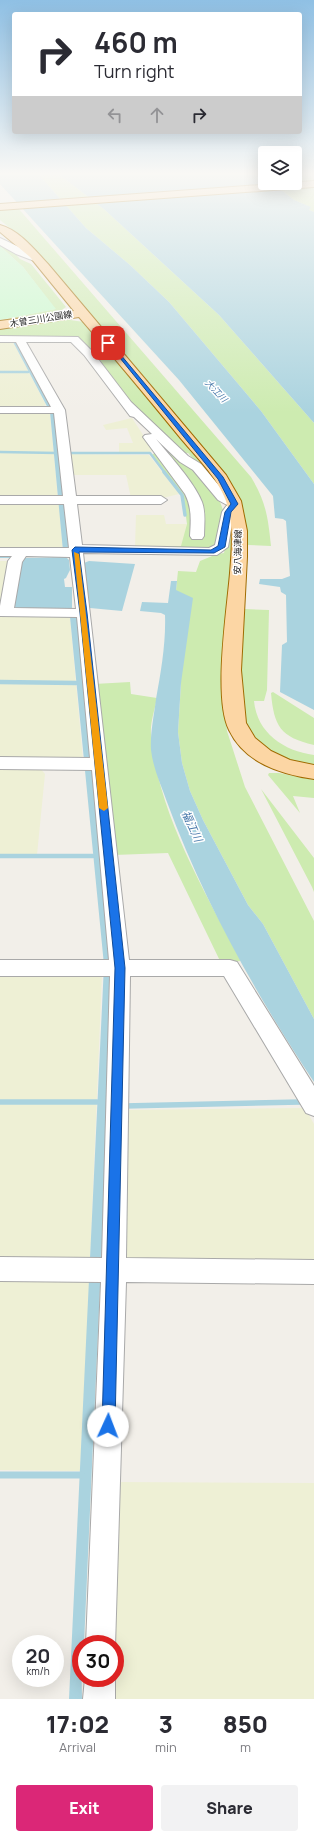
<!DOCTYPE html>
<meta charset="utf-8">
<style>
body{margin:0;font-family:Manrope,"Noto Sans JP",sans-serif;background:#f2f2f3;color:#2b2b33;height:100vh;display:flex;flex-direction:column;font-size:15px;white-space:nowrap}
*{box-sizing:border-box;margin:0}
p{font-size:13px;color:#7c7c81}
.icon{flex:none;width:22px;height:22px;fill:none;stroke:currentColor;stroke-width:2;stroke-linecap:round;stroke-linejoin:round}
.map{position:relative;height:1699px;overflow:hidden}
.sheet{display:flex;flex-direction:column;background:#fff;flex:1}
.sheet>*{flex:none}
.top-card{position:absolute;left:12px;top:12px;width:290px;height:122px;border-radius:4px;box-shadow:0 4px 16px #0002;background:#fff;color:#2b2b33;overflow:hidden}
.controls{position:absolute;left:258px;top:146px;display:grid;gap:8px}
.controls a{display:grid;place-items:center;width:44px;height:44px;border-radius:4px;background:#fff;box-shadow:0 4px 16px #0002;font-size:20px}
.speed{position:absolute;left:12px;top:1635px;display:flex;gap:8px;font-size:20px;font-weight:700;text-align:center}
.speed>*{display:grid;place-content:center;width:52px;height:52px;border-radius:50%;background:#fff;box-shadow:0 4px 16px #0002;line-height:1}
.speed small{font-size:10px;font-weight:400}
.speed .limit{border:6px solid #d22;background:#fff;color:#111}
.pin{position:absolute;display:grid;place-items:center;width:34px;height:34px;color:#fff;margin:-17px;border-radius:8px;box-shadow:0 2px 6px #0006}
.me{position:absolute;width:44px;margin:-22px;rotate:2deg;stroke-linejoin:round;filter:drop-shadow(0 0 3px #0008)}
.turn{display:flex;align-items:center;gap:14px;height:84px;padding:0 16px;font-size:18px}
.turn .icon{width:52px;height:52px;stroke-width:2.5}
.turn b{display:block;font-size:28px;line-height:34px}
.lanes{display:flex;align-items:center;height:38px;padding:0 16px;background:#0003;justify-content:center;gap:20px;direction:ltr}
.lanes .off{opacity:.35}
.eta{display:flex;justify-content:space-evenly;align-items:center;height:68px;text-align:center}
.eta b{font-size:24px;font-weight:800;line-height:28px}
.action{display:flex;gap:8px;margin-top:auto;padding:8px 16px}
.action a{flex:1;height:46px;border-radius:4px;background:#db2777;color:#fff;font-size:16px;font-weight:800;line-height:46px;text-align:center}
.action a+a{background:#f2f2f3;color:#2b2b33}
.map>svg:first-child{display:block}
.farmland{fill:#eef0d5}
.grass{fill:#cdebb0}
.park{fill:#c8facc}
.water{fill:#aad3df}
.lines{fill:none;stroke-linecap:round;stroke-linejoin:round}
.stream-far4{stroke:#aad3df;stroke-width:2.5}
.stream-far3{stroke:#aad3df;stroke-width:3.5}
.stream-far2{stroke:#aad3df;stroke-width:4.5}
.stream-far1{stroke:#aad3df;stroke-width:5.5}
.stream{stroke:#aad3df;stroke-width:7}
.minor-casing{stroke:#a9a9a9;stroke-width:2}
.major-casing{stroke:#a06b00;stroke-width:2}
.minor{fill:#fff;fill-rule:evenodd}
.major{fill:#fcd6a4;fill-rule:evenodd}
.route{fill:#1a73e8;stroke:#114b97}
.slow{fill:#f59e0b}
.labels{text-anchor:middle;stroke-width:3;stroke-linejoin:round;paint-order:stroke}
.far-street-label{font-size:9px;fill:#222;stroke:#fff}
.far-water-label{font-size:9px;font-style:italic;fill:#4a7aab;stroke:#fff}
.water-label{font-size:11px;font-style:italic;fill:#4a7aab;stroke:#fff}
</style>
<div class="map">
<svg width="314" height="1699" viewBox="0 0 314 1699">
<rect width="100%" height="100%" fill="#f2efe9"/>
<!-- farmland -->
<path class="farmland" d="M0 340H12L46 405 38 408H0Z
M0 412H50L58 498H0Z
M132 418 153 450 150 452H119V443H133L127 428 106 430 103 425Z
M68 454 149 455 179 494 163 498H131L126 475H72Z
M0 502 59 503 63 551H0Z
M136 515H164L166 524H187L182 546 135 547Z
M0 561H11L0 608Z
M0 615 70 617 83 760 0 759Z
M0 766 39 767 45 774 37 855 0 854Z
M0 974H102L90 1263H0Z
M305 1108 314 1124V1266H127L120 1256 123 1110Z
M0 1279 90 1280 80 1471 0 1470Z
M113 1482 314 1483V1699H106L115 1678Z"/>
<!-- grass -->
<path class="grass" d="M39 175H60L105 210 219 315 314 423V484L261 411 169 302 130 265 86 228Z
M295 175H308L314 179V212L309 210 310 207 294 200 272 183H295Z
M18 208 251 477C266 502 268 517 271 546L248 545 242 516 226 477 89 312 31 245 0 220V209Z
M0 244 9 247 20 259 31 264 66 307 56 314 0 324V320L55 309 23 267 0 246Z
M63 319 84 322 211 472 225 494 188 453 183 454 148 422 76 337H0V329Z
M144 423 187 467H193L219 499 223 510 219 544 210 549 135 547 181 546 187 524 183 495 152 455 157 451 199 504Z
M231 515 234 548 223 686 227 731 245 787 314 921V1019L263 924 248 905 203 820 190 791 182 763 178 732 181 683 176 590 178 571 196 572 200 561 217 554 224 553Z
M244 609 269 610 267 690 264 701H254C257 733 284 751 314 755V765C219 753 238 679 244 609Z
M130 682 131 694 157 698C155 709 150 723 151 734 157 812 205 892 241 961L221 963 168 853 114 855 94 684Z
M273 692 314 718V745C280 737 274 726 271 693Z
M269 773H279L314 780V798L293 796 300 813 268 775Z
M261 789 314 858V892L312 887Z"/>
<!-- park -->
<path class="park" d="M0 246 23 267 56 309 0 320Z"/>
<!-- water -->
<path class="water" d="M0 175H39L86 228 130 265 169 302 261 411 314 484V710L280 692 282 645 287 642 286 595 281 592 280 587 259 584 260 579H282L290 576 286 521 283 519 275 518 273 496 179 380 0 184Z
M60 175H256L265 180V183H272L294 200 311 207 309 210 314 212V423L219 315 105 210Z
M12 340 17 341 54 408 69 550 63 551 50 412Z
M0 555 24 558 66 557 69 560 70 570 66 578 64 579 65 587H72V608L77 618 114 976 84 1644H81L82 1699H69L104 965 70 617 65 608 18 609 13 606 10 558H0Z
M89 561 135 564 122 611 90 608 84 563Z
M171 581H177L176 590 193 598 181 683 178 732 182 763 190 791 203 820 248 905 263 924 314 1019V1082C256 995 203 900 167 802 161 785 153 768 151 750 150 733 154 716 156 699 161 672 166 643 165 615L161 613 140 611 142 602 168 603Z"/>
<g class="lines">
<!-- stream-far4 -->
<path class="stream-far4" d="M0 372H28
M0 452 57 453
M68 453H150L165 473"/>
<!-- stream-far3 -->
<path class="stream-far3" d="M164 472 182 495 185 515"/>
<!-- stream-far2 -->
<path class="stream-far2" d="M0 682 76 683
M0 856H93"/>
<!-- stream-far1 -->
<path class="stream-far1" d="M0 1102H97
M124 1106 300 1102"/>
<!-- stream -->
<path class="stream" d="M0 1475H81"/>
<defs>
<path id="minor" d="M0 238 40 257 41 259 37 262 16 254 0 245Z
M0 336 78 337 92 351 131 402 188 456 201 464 226 494 240 504 234 512 228 547 217 555 83 553 129 960H230L237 962 314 1086V1116L306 1113 224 976H130L126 1258 314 1260V1284L126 1282 115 1647V1644H86L101 1282 0 1281V1257L102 1258 110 976H0V960H109L92 770 0 769V757L90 758 77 617 0 616V606L8 561 12 556H0V548H69L64 504H0V496H63L54 413H0V407H51L16 342H0ZM26 342H71L84 355 130 416 134 417 152 434 145 435 143 437 185 494C192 508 191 520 190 536L192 539H202L204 536C204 525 206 513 202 502 194 482 170 456 156 439L180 462 193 470 218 500 227 505 222 512 215 545 209 548 82 545 77 504H161L167 500 161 496H76L65 410ZM26 556 70 557 76 609 14 608 22 562Z
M115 1677V1699H83L85 1678Z"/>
<path id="major" d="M314 181V187L0 210V204Z
M0 225C19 230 35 250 48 264L226 475 241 501 247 531V557L241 670 246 723 255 738 271 751 290 760 314 765V779C280 774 245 763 229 730 213 698 227 610 230 573 232 550 234 524 226 501 217 476 195 456 178 435 146 396 113 356 79 317L0 329V321L74 311 30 257 0 232Z"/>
</defs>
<!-- minor casing -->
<use href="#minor" class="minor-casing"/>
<!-- major casing -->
<use href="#major" class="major-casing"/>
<!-- minor -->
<use href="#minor" class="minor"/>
<!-- major -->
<use href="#major" class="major"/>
</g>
<!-- sky -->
<linearGradient id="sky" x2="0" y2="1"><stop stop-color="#8fc0e4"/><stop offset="0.42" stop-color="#f9f8f5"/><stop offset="1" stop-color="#f9f8f5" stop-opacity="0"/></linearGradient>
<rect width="314" height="413" fill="url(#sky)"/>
<!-- route -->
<path class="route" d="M107 342H110L223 477 238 504 231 512 225 547 214 553 79 552 87 613 125 968 115 1426 113 1431 108 1433 104 1431 102 1426 115 968 80 613 72 550 75 547 211 550 218 546 225 512 231 504 218 479Z"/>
<!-- slow -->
<path class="slow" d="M74 552 79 554 108 808 104 811 99 808Z"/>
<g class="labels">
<!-- far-street labels -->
<g class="far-street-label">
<text transform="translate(41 319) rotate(-9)" y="3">木曽三川公園線</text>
<text transform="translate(238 552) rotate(-89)" y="3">安八海津線</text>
</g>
<!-- far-water labels -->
<g class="far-water-label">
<text transform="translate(216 391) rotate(47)" y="3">大江川</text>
</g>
<!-- water labels -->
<g class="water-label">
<text transform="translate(192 826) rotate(65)" y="4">福江川</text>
</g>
</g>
</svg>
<div class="controls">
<a><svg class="icon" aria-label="layers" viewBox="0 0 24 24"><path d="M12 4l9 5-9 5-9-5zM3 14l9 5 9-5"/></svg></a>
</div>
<div class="speed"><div>20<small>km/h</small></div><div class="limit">30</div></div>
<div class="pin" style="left:108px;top:343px;background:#d93025"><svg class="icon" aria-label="arrive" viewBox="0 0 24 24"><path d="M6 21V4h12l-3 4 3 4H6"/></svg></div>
<svg class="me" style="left:108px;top:1426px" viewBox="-20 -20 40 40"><circle r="19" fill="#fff"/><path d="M0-13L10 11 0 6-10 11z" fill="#1a73e8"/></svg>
<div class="top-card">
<div class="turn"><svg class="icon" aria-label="right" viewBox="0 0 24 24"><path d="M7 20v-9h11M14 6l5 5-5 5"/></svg><div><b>460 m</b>Turn right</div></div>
<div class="lanes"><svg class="icon off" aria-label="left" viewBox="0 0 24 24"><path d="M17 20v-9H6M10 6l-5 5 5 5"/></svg><svg class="icon off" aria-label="ahead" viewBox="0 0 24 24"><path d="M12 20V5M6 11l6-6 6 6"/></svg><svg class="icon" aria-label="right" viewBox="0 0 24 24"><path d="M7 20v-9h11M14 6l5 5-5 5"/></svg></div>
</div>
</div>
<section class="sheet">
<div class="eta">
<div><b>17:02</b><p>Arrival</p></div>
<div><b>3</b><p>min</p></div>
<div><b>850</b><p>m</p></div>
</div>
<div class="action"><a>Exit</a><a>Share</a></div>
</section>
